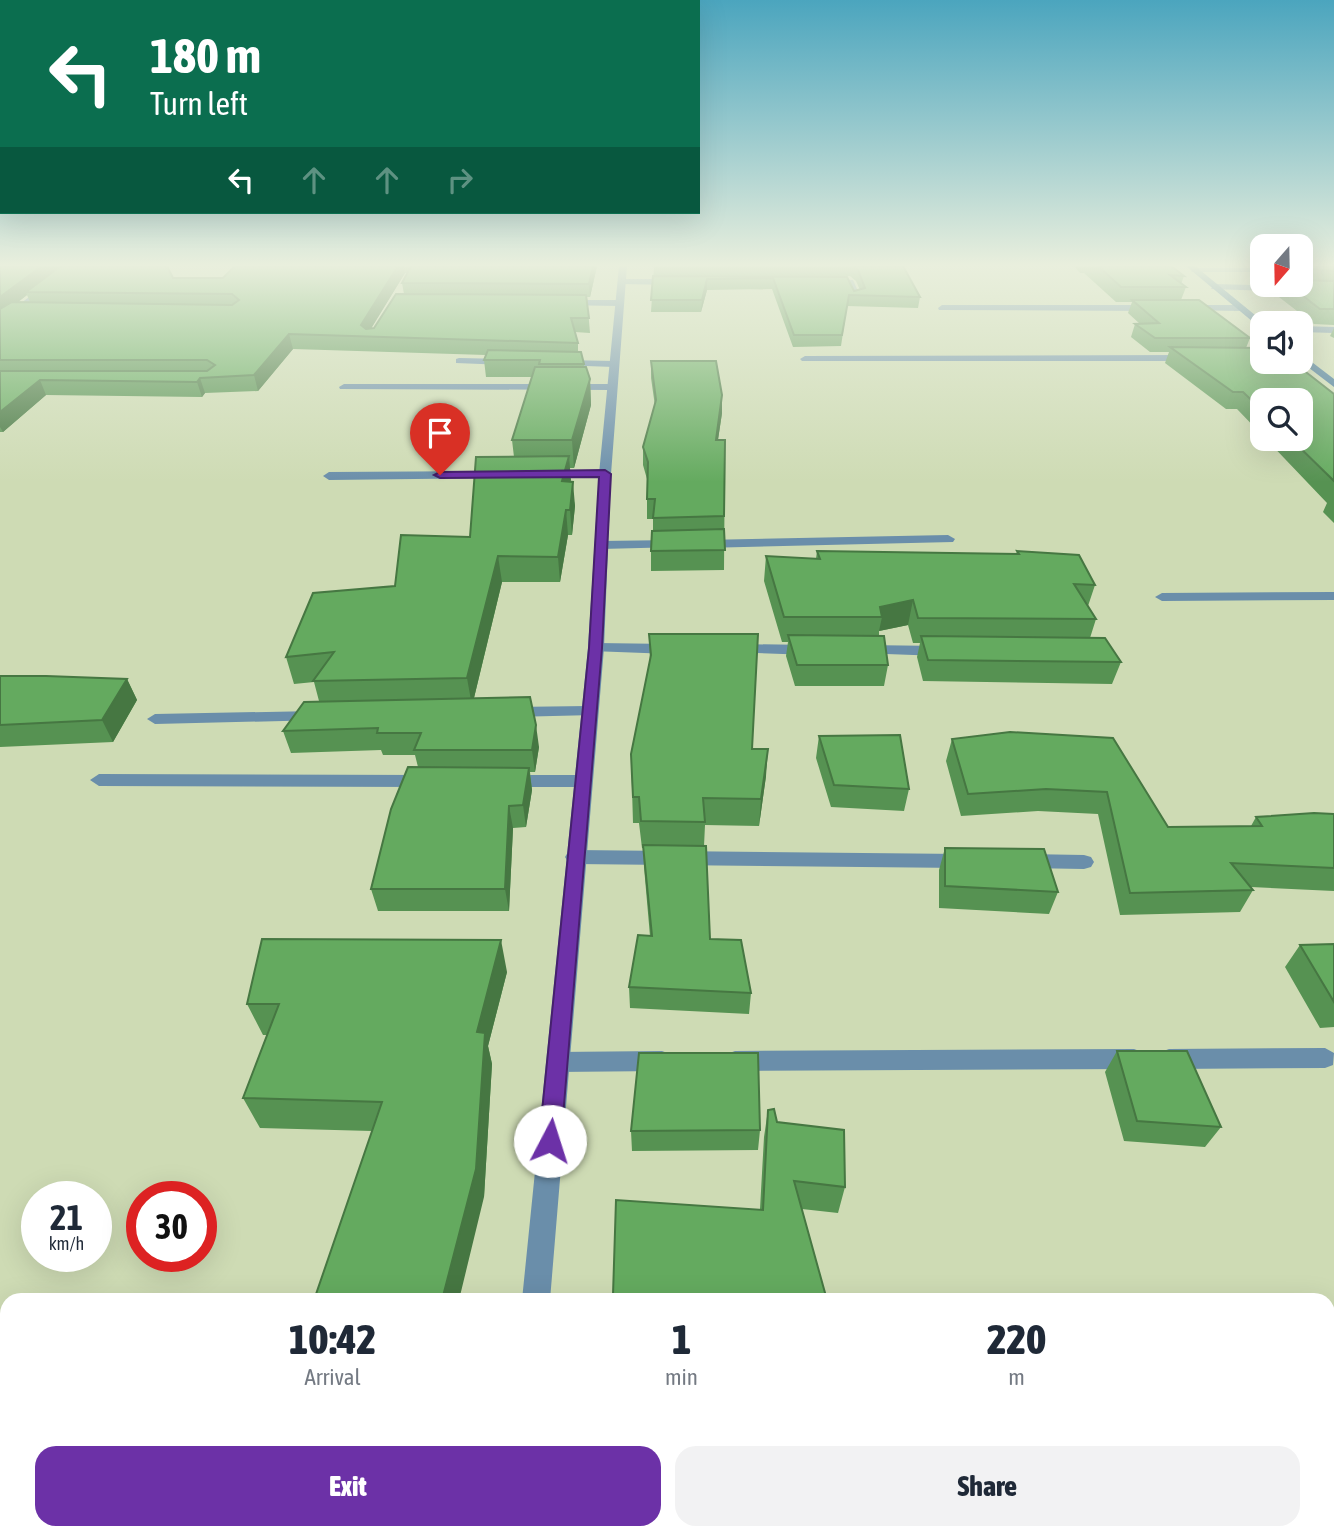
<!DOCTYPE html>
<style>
body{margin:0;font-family:"Asap Condensed",sans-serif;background:#f2f2f3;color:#1f2937;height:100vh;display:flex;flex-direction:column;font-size:26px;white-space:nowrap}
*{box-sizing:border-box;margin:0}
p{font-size:23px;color:#747a83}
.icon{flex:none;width:38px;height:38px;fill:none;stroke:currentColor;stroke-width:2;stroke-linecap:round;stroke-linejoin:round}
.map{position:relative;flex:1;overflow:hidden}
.side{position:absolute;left:0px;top:1293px;width:1335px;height:247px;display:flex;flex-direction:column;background:#fff;border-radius:21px 21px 0 0;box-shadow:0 7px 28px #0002}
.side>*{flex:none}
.banner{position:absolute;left:0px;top:0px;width:700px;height:214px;box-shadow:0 7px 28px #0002;background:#0b6e4f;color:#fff;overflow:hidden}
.needle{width:46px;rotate:200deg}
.buttons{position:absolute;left:1250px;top:234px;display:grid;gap:14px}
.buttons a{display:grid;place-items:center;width:63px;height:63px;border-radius:14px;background:#fff;box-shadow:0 7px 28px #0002;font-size:35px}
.speed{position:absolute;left:21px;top:1181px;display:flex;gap:14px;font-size:35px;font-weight:700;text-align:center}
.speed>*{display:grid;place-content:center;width:91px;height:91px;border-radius:50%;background:#fff;box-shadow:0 7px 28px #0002;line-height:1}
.speed small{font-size:18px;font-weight:400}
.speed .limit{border:10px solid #d22;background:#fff;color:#111}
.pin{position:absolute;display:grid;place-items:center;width:60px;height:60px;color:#fff;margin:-72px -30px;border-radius:50% 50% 50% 0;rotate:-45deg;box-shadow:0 0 7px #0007}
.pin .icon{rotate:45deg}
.me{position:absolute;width:77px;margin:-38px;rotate:5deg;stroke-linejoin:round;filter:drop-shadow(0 0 5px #0008)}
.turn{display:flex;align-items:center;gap:24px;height:147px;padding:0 35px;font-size:32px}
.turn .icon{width:91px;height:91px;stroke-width:2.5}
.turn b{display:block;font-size:49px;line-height:60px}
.lanes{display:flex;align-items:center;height:66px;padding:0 35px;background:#0003;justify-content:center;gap:35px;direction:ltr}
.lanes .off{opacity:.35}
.eta{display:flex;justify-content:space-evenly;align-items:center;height:119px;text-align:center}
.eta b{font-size:42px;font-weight:800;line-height:49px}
.cta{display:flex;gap:14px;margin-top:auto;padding:14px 35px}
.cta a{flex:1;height:80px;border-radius:21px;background:#6c31a7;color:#fff;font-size:28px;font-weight:800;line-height:80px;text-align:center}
.cta a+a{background:#f2f2f3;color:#1f2937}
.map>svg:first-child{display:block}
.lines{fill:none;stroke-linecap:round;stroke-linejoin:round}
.lane{fill:#6a8eaa;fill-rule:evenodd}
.street{fill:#6a8eaa;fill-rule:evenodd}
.secondary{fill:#326a93;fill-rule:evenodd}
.wall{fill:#569252;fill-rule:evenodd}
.shaded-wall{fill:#467742}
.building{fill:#64aa5f;stroke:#467742;stroke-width:2}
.route{fill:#6c31a7;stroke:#46206d;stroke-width:2}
</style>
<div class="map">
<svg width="1334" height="1539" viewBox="0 0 1334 1539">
<rect width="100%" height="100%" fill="#cedbb4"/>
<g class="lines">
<!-- lane -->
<path class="lane" d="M1194 268H1262V272H1191Z
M624 279H675L679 282 675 285 621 284Z
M826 279 853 280 861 298 854 300 847 285 823 284Z
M1214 284 1334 287V293L1211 289Z
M563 300H619L623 303 619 306 560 305V301Z
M942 305H1153L1157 308 1153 311 939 310 938 308Z
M1188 305H1241L1245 308 1241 311 1185 310 1184 308Z
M1300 326 1334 327V333L1300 332Z
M805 356 1188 355 1193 358 1188 361H802L800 359Z
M459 358 506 359 511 362 506 365 456 363V359Z
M562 360 614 361 619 364 614 367 558 365V361Z
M344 384H612L617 387 612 390 340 389 339 387Z
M546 470H605L611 474 605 478 542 477V471Z
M497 471 501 472V478L329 480 323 476 329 472Z
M948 535 955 539 953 542 703 548 696 544 703 540Z
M675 540 680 541V547L601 549 594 545 601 541Z
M1334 592V600L1162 601 1155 597 1162 593Z
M596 643 671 644 679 649 671 654 591 651 588 648Z
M734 644 811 645 819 650 811 655 729 652 726 649Z
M864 645 941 646 949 651 941 656 859 653 856 650 859 647Z
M588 706 596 711 594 715 512 717 504 712 512 707Z
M316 711 324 716 322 720 155 724 147 719 155 714Z
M99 774 424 775 433 781 424 787 99 786 90 780Z
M508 775H582L591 781 582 787H508L499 781Z
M575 850 963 854 970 856 973 861 970 866 963 868 575 864 568 862 565 857 568 852Z
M1026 854 1084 855 1091 857 1094 862 1091 867 1084 869 1026 868 1019 866 1016 861 1019 856Z
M1325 1048 1334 1053 1333 1065 1325 1068 1169 1069 1161 1066 1158 1059 1161 1052 1169 1049Z
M1134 1049 1142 1052 1145 1059 1142 1066 1134 1069 735 1071 727 1068 724 1061 727 1054 735 1051Z
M662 1051 670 1054 673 1061 670 1068 662 1071 557 1072 549 1069 546 1062 549 1055 557 1052Z"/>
<!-- street -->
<path class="street" d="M70 266H80L0 326V319Z
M619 266H627L611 474 604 648 550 1300H522L588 648 599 474Z
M499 1533H531L530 1539H498Z"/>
<!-- secondary -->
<path class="secondary" d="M1186 266H1195L1266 324 1259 327Z
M1300 353 1334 379V387L1300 361Z"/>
</g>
<!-- wall -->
<path class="wall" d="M0 266 173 278H223L235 266H597L590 297H587L590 333 575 332 578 343V352L590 379 591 405 574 468H570V482L575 506 572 535H568L560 582H502L474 698 539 747 535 772H530L532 790 526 827 513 828 509 911H378L371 889 418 767 415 755H383L381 750 291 753 283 731 319 701 314 682 294 684 286 657 470 537 514 457 512 440 532 377H486L484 360 486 355 293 349 258 391 205 393 202 397 46 395 3 432H0ZM405 273H407L402 283 404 294 374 328H371ZM27 295 30 302H18Z
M654 266H903L920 297 918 308 847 306 841 346 793 347 772 289 707 290 701 312H651ZM763 276H850L856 281 860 290 854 291Z
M1074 266H1171L1184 276 1181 284 1186 287 1181 300 1250 338 1246 348 1334 394V523L1323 512 1327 503 1266 439H1300L1262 401V435L1237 409H1226L1165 363 1169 352H1150L1131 337 1135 324H1140L1128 313 1132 302H1116L1084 273H1080Z
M1300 266H1334V325L1314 324 1275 294 1278 285H1300Z
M1334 328V338L1330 336Z
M651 361 722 413 718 440H725L724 570 651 571V551L653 531V519H647V479L643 465V447L655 406 651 378Z
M817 551 1016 554 1017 551 1095 585 1088 606 1096 619 1090 638 1121 662 1112 684 923 681 917 657 920 643H913L908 625 879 631V636L888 665 884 686H795L786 656 788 642H782L764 581 766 556 816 559Z
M649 634 752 749 766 776 759 826 705 825 704 846 710 939 751 993 749 1014 630 1008 629 987 650 936 644 867 643 848H642L639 823H633L631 754 650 662Z
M0 676 127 679 137 700 113 742 0 747Z
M1010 732 1168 827 1251 826 1256 817 1334 814V891L1251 887 1253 890 1240 912 1120 915 1098 814 1038 811 961 816 946 761 952 739Z
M819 736 909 789 904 811 831 807 816 758Z
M945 848 1058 892 1049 914 939 908V870Z
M1334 944V1027L1320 1028 1285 967 1300 945Z
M507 972 488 1046 492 1064 484 1197 372 1131 260 1128 243 1098 267 1035H263L247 1004Z
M1117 1051 1221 1127 1205 1147 1124 1141 1105 1072Z
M768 1110 777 1122 845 1187 838 1213 802 1209 827 1300H614L613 1295 760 1209 764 1137Z
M760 1130 758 1150 632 1151 631 1131Z"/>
<!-- shaded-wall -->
<path class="shaded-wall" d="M42 266H65L26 292 27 295 0 316V297Z
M398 266H404L405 273 366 337 361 325Z
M593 266H597L590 297 589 284Z
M707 279V290L701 312 702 300Z
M289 334 293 349 258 391 254 375Z
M200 378 205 393 202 397 197 382Z
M590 379 591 405 574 468 572 440Z
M40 380 46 395 3 432 0 427V412Z
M722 395V413L715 459 716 440Z
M569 456 571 480 564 506 562 481Z
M573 482 575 506 572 535 570 510Z
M566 510 568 535 560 582 558 557Z
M498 556 502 582 472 706 467 678Z
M913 600 908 625 879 631 882 617 880 607Z
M127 679 137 700 113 742 102 720Z
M536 725 539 747 535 772 532 750Z
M768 749 766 776 759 826 761 799Z
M529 768 532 790 526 827 523 805Z
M509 806 513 828 509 911 505 889Z
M501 940 507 972 488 1046 492 1064 484 1197 459 1300H442L477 1032Z"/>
<!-- building -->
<path class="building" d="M0 266H42L0 297Z
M61 266H167L173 278H223L235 266H398L361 325 366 329 374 328 396 294 586 295 589 318H571L578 343 289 334 254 375 200 378 197 382 40 380 0 412V371H207L215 365 207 360H0V309L12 302 232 305 239 300 232 294 26 292Z
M411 266H593L589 284 402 283Z
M852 266H903L920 297 849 295 842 335H794L773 278 707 279 702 300H651L653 276 847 277 854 291 865 288 858 270Z
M1098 266H1171L1184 276 1170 275 1186 287H1121Z
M1300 266H1334V271L1300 269Z
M1300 280 1334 281V309H1320L1289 285H1300Z
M1132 300H1199L1250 338H1155L1135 324 1159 323Z
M1170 347 1262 348V362H1293L1334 394V481L1291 439H1300V401H1262V410L1243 392H1233Z
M488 350 581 352 584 364H539L540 360H484Z
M651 361H716L722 395 716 440H725L724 516 653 518 655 499H647L648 462 643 447 656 400Z
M535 367H586L590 379 572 440H512Z
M569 456 562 481 573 482 570 510H566L558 557 498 556 467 678 313 681 334 652 286 657 313 593 395 586 401 535 470 537 476 457Z
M724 529 725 550 651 551 652 531Z
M817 551 1019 554 1017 551 1079 555 1095 585 1074 584 1096 619 918 618 913 600 880 607 882 617H784L766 556 820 559Z
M649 634H758L752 749H768L761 799 703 798 705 822 641 821 639 797H633L631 754 651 655Z
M788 635 884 636 888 665H797Z
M921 636 1105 638 1121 662 928 660Z
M0 676H46L127 679 102 720 0 725Z
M530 697 536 725 532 750H414L421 733H377L378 728 283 731 304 702Z
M1010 732 1113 738 1168 827 1262 826 1256 817 1314 813 1334 814V868L1231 863 1253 890 1130 893 1107 792 1046 789 968 794 952 739Z
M900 735 909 789 834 785 819 736Z
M408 767 529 768 523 805 509 806 505 889H371L391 809Z
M643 845 706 846 710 939 741 940 751 993 629 987 638 935 652 936Z
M945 848 1044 849 1058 892 945 886Z
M262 939 501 940 477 1032 485 1033 476 1169 442 1300H314L382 1102 243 1098 279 1004H247Z
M1334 944V1002L1300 945Z
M1117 1051H1187L1221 1127 1137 1121Z
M639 1053H758L760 1130 631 1131Z
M774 1109 777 1122 844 1130 845 1187 794 1181 827 1300H619L620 1295H613L616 1200 763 1210 768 1110Z
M618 1533H955V1539H618Z"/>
<!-- sky -->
<linearGradient id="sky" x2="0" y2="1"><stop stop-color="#4ba5be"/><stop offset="0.55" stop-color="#e9efdd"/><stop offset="1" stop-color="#e9efdd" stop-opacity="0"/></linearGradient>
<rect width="1334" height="482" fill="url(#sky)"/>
<!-- route -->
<path class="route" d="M605 470 611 474 602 648 561 1141 558 1149 550 1152 542 1149 539 1141 589 648 599 477 440 478 434 475 440 472Z"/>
</svg>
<div class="buttons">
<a><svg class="needle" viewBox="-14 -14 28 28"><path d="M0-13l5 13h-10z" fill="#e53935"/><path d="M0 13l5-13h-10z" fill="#747a83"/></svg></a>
<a><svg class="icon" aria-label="sound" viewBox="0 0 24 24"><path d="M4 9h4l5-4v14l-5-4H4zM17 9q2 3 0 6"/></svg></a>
<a><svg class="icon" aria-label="search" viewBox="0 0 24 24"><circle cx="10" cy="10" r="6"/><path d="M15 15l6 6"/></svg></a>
</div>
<div class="speed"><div>21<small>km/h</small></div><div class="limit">30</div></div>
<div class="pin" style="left:440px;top:475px;background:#d93025"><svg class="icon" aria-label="arrive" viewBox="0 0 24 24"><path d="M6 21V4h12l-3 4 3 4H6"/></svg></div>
<svg class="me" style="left:550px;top:1141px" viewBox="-20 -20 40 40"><circle r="19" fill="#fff"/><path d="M0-13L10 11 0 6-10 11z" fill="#6c31a7"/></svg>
<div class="banner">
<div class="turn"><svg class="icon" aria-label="left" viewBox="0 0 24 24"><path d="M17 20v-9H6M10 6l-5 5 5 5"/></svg><div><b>180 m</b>Turn left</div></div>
<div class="lanes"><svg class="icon" aria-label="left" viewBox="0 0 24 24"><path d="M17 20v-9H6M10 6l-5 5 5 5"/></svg><svg class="icon off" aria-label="ahead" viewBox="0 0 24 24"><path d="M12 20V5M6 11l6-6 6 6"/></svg><svg class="icon off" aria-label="ahead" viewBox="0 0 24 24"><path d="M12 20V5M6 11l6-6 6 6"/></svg><svg class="icon off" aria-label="right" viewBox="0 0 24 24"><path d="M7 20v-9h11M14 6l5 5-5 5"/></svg></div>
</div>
<section class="side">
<div class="eta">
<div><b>10:42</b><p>Arrival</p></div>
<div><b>1</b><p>min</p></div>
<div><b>220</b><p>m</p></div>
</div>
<div class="cta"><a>Exit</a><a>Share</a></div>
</section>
</div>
